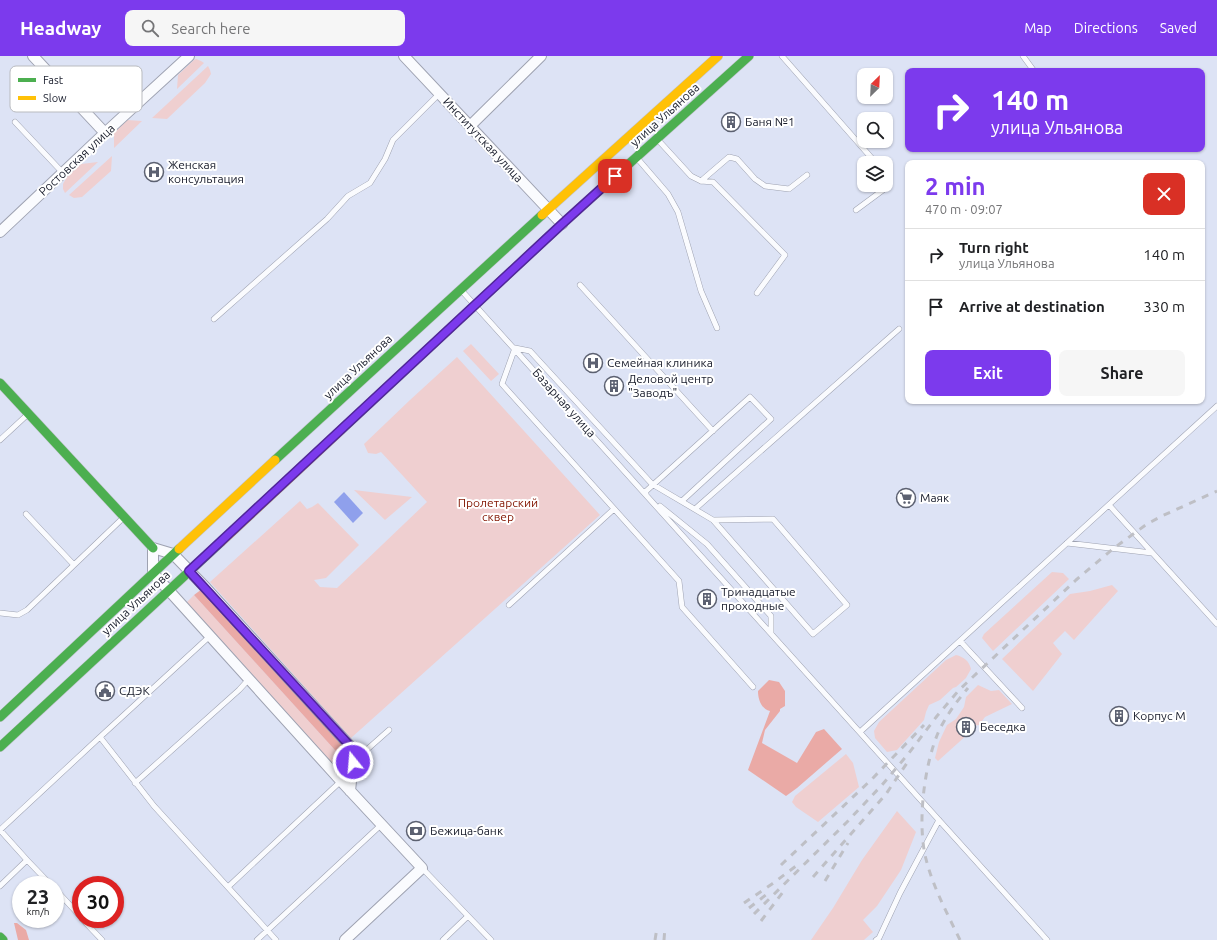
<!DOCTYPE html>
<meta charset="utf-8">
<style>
body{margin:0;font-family:Ubuntu,sans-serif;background:#f6f6f6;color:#202124;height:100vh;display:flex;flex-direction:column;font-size:15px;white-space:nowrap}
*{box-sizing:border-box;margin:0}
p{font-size:13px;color:#757577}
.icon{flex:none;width:22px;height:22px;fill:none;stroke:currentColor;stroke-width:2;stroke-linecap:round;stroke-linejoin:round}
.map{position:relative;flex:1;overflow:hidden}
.panel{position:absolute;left:905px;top:104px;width:300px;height:244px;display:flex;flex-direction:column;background:#fff;border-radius:8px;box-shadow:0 1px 3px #0004}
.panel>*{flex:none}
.banner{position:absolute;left:905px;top:12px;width:300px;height:84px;border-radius:8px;box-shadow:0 1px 3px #0004;background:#7c3aed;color:#fff;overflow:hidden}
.needle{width:26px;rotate:24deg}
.controls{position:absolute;left:857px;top:12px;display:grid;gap:8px}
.controls a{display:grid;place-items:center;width:36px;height:36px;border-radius:8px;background:#fff;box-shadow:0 1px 3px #0004;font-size:20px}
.speed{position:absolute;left:12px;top:820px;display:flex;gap:8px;font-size:20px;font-weight:700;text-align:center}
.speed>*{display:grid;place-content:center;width:52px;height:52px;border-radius:50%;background:#fff;box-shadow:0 1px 3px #0004;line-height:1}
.speed small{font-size:10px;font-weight:400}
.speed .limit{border:6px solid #d22;background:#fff;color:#111}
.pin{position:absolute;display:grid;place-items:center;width:34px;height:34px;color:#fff;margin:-17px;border-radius:8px;box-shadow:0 2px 6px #0006}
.me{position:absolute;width:44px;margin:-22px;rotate:343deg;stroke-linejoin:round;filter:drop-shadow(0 0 3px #0008)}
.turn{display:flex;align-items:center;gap:14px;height:84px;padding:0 20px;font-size:18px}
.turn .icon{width:52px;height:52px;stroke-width:2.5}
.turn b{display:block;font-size:28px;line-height:34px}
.round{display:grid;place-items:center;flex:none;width:42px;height:42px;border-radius:8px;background:#f6f6f6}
.head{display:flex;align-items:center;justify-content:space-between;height:68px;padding:0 20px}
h1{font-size:24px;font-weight:700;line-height:30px;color:#7c3aed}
.primary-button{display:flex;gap:8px;margin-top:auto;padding:8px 20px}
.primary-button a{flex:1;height:46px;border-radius:8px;background:#7c3aed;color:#fff;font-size:16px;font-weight:700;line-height:46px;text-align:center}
.primary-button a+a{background:#f6f6f6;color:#202124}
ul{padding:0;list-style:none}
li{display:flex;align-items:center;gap:12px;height:52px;padding:0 20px;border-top:1px solid #e0e0e0}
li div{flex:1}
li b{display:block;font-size:15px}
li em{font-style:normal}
header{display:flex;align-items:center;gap:24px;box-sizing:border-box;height:56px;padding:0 20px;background:#7c3aed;color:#fff}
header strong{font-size:19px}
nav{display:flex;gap:22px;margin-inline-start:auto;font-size:14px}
.search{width:280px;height:36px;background:#f6f6f6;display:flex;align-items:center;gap:10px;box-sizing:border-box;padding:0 14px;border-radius:8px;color:#757577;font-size:15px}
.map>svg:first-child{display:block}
.green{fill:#efcfd0}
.forest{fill:#eaaaa6}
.water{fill:#8fa0ec}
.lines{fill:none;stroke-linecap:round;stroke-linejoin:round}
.lane-casing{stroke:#9ea2b1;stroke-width:6}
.street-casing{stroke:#9ea2b1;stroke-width:12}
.fast-casing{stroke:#c0c3cc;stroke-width:10}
.slow-casing{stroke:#c0c3cc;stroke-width:10}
.lane{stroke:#fafbfe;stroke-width:5}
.street{stroke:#fafbfe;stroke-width:10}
.fast{stroke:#4caf50;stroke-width:9}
.slow{stroke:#ffc107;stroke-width:9}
.rail{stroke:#bebfc5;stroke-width:3;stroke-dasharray:7 7;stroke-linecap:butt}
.route-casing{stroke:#51269a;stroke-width:10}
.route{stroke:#7c3aed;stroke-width:7}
.labels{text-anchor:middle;stroke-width:4;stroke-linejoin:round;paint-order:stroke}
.street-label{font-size:12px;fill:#171b2a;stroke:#fff}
.poi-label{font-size:12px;fill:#171b2a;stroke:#fff;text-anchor:start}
.park-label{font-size:12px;fill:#821501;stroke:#fff}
.key{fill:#fff;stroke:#b9bbbf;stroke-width:1}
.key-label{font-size:11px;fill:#171b2a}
</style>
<header>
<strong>Headway</strong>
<div class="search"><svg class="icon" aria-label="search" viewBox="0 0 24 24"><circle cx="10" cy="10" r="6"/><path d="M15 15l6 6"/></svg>Search here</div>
<nav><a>Map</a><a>Directions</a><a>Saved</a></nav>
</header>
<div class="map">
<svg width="1217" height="884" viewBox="0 0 1217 884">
<rect width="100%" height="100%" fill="#dde3f5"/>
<!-- green -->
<path class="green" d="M196 3 201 5 204 7 177 33 178 19 194 4Z
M208 10 210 14 211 18 205 27 167 63 152 62Z
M127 64 142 65 114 92V77Z
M112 100 111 115 82 141 74 142 69 139Z
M98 106 65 137 63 133V128L68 119 81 108Z
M471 288 499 318 491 325 463 295Z
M457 301 600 459 351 682 210 526 300 445 307 453 312 451 318 447 359 489 326 522 314 524 320 531 337 532 427 446 381 396 376 398 368 397 364 388 410 344Z
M354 434 412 441 385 464Z
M1052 516 1063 517 1069 523 993 595 982 582 984 578Z
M1112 529 1118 535 1074 584 1065 575 1053 587 1062 598 1033 635 1002 603 1070 538 1090 535Z
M194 539 344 704 330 707 186 547Z
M956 599C964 601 969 605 971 613L966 622 956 631 953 632 940 644 929 649 926 656 924 664 897 694 887 696 875 682 874 675 879 666 946 604Z
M978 629 991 635 999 634 1012 648 985 661 979 669 973 670 968 678 938 705 935 702 939 686 947 669 956 663 964 651 966 641Z
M846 698 853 707 859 731 818 766 796 751 792 746 795 740Z
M897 755 916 776 901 814 877 850 863 864 873 876 864 884H811L833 852 862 804Z"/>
<!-- forest -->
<path class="forest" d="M202 533 347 693 349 704H344L194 539Z
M769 624 779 626 785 635V650L780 653V655L765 674 762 687 797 707 816 676 824 673 842 693 797 732 786 740 748 714 770 655C761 653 758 643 758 635Z
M14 867H17L26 874 29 884H18Z"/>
<!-- water -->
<path class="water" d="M344 436 363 457 353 467 334 446Z"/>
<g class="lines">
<defs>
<path id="lane" d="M782 0 876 107
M1023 0 1034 15
M15 66 63 117
M659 85 691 120 701 125 713 126 785 199 757 237
M637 102 668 138 678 156 701 235 717 272
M701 125 729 101 737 103 755 123 765 130 789 133 807 119
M856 154 883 134 885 130V129
M580 229 713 375
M462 235 1047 884
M214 263 327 163 348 140 370 127 385 103 393 84 439 38
M0 384 27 359
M646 438 644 437 750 341 771 363 682 445
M1109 449 1217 568
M660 450 707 488 771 560V577
M695 453 899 273
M26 458 74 509
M713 464 813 578 847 549 773 463 713 464 652 428 530 295 515 292 502 328 679 525 682 551 753 631
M1067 487 1152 497
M509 549 614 453
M0 557 18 559 27 554 123 462
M210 580 100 681 154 750 276 884
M960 585 1022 652
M860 676 1217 350
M353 706 389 674
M135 727 239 634 249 623
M0 774 100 681
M0 774 27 804 0 830
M27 804 51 829
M422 812 491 884
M228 831 341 725
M55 833 81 861
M82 863 102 884
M257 884 382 768
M443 884 468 860
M876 884 879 882 900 837 939 764"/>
<path id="street" d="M33 0 105 77
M404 0 562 168
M470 70 541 0
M0 176 105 77 189 0
M345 884 422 812C395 783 368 754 341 725L210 580 153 517V492L173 498 206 532 351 691 353 706 350 735"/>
<path id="fast" d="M0 327 153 492
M341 374 562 168 749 0
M275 404 542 159
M0 661 179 493
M0 691 221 486
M0 881 3 884"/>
<path id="slow" d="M542 159 718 0
M221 486 341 374
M179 493 275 404"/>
</defs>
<!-- lane casing -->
<use href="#lane" class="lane-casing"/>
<!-- street casing -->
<use href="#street" class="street-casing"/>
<!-- fast casing -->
<use href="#fast" class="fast-casing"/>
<!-- slow casing -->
<use href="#slow" class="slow-casing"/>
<!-- lane -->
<use href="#lane" class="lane"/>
<!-- street -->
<use href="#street" class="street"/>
<!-- fast -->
<use href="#fast" class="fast"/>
<!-- slow -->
<use href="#slow" class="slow"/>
<!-- rail -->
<path class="rail" d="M781 809 872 723 924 669
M813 821 886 738 909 704
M825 825 848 787
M744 847 772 828 796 810
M749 852 771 835
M754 858 847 766 882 729 909 697 937 660 959 634 1076 524 1114 492 1147 468 1162 460 1217 435
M761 865 783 836
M655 884 657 872
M664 884 665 871
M960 884C947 857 933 831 926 803 917 768 924 710 938 677 945 661 957 645 968 632"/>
</g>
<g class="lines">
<defs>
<path id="route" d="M353 706 351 691 189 515 562 168 615 120"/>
</defs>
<!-- route casing -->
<use href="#route" class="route-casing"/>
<!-- route -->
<use href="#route" class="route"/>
</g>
<!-- icons -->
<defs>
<symbol id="building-ring" viewBox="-11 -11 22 22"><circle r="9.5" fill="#fff" stroke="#5c6171" stroke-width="1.5"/><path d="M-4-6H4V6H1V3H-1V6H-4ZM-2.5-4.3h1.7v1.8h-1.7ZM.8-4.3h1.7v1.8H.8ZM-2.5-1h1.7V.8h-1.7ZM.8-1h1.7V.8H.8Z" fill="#5c6171"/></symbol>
<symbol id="hospital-ring" viewBox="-11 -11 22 22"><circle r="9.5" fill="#fff" stroke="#5c6171" stroke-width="1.5"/><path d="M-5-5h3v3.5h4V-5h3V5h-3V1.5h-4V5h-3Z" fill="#5c6171"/></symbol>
<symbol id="supermarket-ring" viewBox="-11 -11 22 22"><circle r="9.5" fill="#fff" stroke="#5c6171" stroke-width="1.5"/><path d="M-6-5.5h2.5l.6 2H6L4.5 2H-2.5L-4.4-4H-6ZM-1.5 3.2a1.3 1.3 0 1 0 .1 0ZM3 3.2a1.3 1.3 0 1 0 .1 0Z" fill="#5c6171"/></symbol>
<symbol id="civic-ring" viewBox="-11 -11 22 22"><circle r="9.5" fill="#fff" stroke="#5c6171" stroke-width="1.5"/><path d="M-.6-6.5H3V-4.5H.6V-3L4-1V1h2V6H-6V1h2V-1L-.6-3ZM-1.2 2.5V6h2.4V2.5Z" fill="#5c6171"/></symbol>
<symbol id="bank-ring" viewBox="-11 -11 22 22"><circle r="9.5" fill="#fff" stroke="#5c6171" stroke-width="1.5"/><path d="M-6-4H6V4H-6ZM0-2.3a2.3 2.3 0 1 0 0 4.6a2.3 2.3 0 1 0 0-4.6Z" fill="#5c6171"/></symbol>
</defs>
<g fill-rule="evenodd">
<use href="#building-ring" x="720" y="55" width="22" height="22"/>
<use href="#hospital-ring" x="143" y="105" width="22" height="22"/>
<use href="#hospital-ring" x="582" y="296" width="22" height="22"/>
<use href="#building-ring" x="603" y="319" width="22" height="22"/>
<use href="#supermarket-ring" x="895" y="431" width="22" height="22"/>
<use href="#building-ring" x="696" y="532" width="22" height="22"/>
<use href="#civic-ring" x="94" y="624" width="22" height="22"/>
<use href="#building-ring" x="1108" y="649" width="22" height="22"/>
<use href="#building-ring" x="955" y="660" width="22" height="22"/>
<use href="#bank-ring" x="405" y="764" width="22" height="22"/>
</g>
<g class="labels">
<!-- street labels -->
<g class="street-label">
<text transform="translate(665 59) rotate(-42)" y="4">улица Ульянова</text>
<text transform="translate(483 84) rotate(47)" y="4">Институтская улица</text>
<text transform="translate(77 104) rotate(-43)" y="4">Ростовская улица</text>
<text transform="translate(358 311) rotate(-43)" y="4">улица Ульянова</text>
<text transform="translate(564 347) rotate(48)" y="4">Базарная улица</text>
<text transform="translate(136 547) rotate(-43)" y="4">улица Ульянова</text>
</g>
<!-- poi labels -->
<g class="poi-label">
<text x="745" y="70">Баня №1</text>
<text x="168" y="113">Женская<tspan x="168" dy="14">консультация</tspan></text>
<text x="607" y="311">Семейная клиника</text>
<text x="628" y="327">Деловой центр<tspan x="628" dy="14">"Заводъ"</tspan></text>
<text x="920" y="446">Маяк</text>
<text x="721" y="540">Тринадцатые<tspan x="721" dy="14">проходные</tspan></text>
<text x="119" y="639">СДЭК</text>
<text x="1133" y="664">Корпус М</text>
<text x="980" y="675">Беседка</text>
<text x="430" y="779">Бежица-банк</text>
</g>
<!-- park labels -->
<g class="park-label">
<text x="498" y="451">Пролетарский<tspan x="498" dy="14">сквер</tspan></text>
</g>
</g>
<!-- legend -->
<rect x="10" y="10" width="132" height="46" rx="6" class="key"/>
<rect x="18" y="22" width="18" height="4" fill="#4caf50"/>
<rect x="18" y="40" width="18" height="4" fill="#ffc107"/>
<g class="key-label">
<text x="43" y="28">Fast</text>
<text x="43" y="46">Slow</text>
</g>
</svg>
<div class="controls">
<a><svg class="needle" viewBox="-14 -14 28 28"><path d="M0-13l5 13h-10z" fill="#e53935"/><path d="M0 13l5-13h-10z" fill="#757577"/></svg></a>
<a><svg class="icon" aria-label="search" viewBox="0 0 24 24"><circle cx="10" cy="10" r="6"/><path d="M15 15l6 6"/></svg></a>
<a><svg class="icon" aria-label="layers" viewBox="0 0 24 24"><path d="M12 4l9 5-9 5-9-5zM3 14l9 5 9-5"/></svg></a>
</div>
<div class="speed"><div>23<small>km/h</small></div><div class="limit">30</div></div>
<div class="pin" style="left:615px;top:120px;background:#d93025"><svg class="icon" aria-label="arrive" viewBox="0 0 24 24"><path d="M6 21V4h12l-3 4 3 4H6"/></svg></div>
<svg class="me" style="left:353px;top:706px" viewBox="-20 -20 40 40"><circle r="17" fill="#7c3aed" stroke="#fff" stroke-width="3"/><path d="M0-11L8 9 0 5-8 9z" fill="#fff"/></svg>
<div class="banner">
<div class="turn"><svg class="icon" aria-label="right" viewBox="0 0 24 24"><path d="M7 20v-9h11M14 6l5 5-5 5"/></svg><div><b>140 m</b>улица Ульянова</div></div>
</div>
<section class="panel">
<div class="head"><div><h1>2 min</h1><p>470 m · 09:07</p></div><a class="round" style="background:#d93025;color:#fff"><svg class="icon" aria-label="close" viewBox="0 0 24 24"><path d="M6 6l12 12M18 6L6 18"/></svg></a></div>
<ul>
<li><svg class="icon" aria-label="right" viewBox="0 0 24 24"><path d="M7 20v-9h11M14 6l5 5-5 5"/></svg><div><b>Turn right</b><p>улица Ульянова</p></div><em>140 m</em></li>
<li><svg class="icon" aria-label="arrive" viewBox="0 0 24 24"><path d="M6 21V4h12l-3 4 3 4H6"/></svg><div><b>Arrive at destination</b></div><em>330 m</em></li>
</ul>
<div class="primary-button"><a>Exit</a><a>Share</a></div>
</section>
</div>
